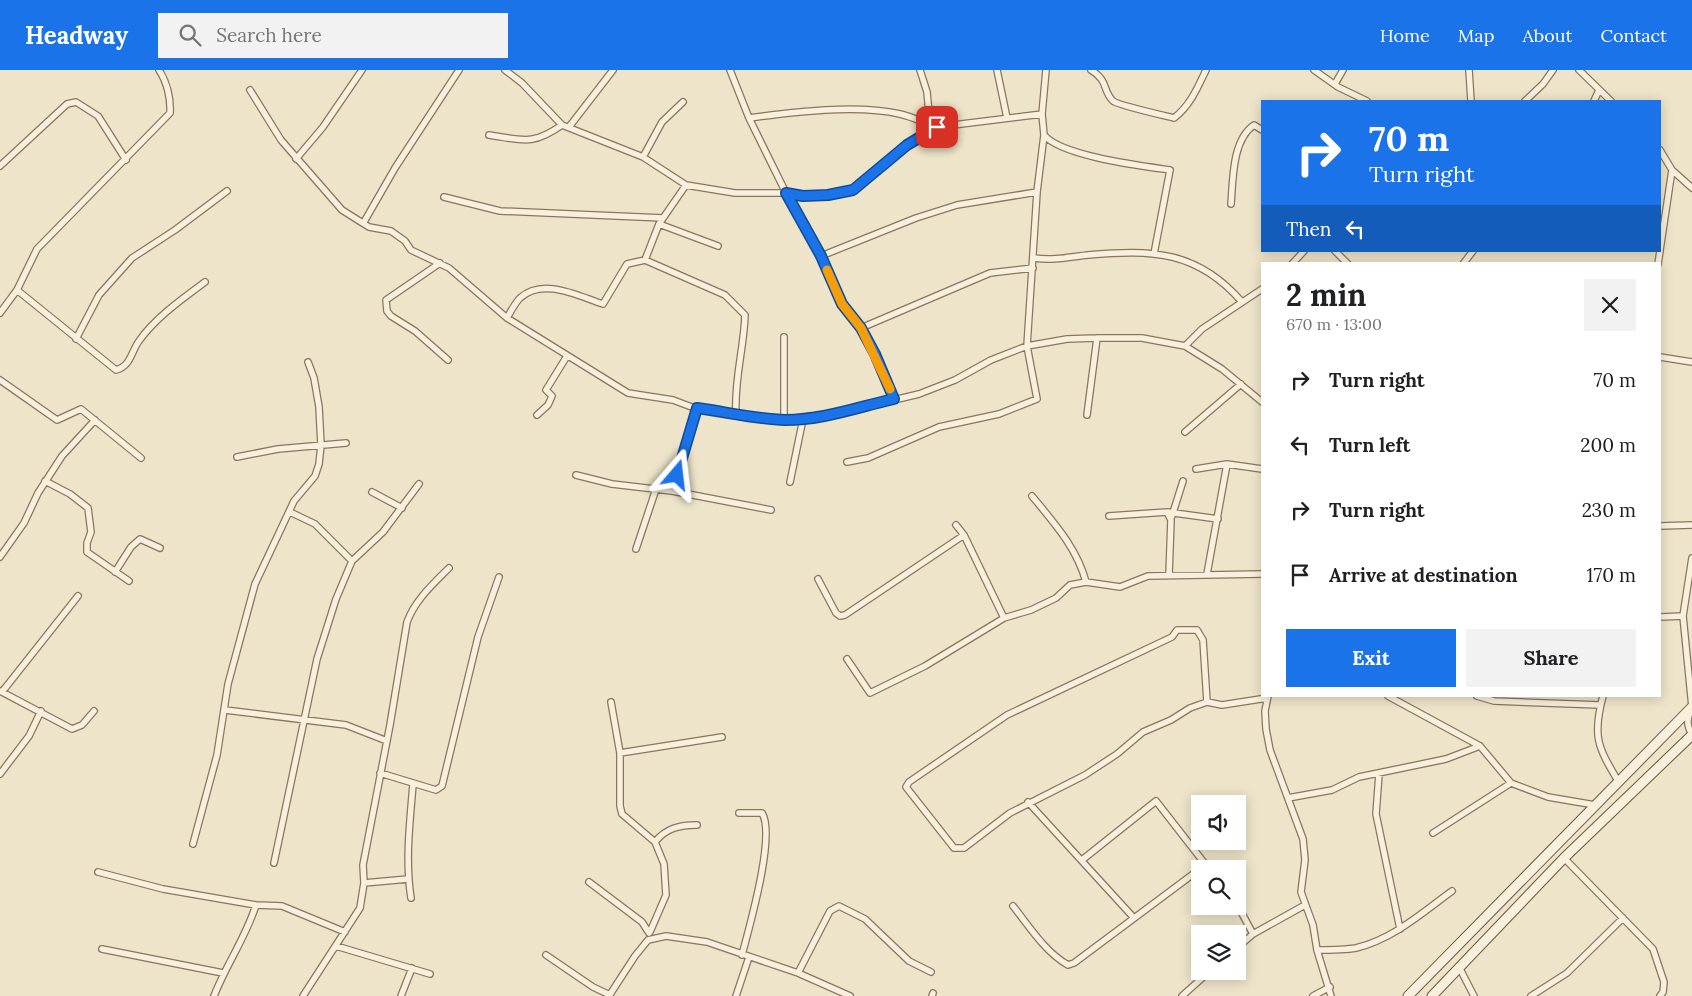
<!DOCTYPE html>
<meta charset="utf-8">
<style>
body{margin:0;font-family:Lora,serif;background:#f2f2f2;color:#202124;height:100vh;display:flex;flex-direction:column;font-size:19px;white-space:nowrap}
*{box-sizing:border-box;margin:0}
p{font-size:16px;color:#757577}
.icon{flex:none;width:28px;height:28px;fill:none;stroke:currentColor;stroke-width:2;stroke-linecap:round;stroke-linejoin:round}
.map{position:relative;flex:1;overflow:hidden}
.side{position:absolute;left:1261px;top:192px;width:400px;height:435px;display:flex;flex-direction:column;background:#fff;border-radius:0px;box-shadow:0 2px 12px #0003}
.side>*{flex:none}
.banner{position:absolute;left:1261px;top:30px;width:400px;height:152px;border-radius:0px;box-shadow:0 2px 12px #0003;background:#1a73e8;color:#fff;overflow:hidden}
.controls{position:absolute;left:1191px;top:725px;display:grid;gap:10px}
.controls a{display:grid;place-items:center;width:55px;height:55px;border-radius:0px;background:#fff;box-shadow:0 2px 12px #0003;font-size:25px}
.pin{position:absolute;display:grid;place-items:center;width:42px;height:42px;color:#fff;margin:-21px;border-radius:10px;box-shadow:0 2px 8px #0006}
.me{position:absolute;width:55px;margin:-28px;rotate:17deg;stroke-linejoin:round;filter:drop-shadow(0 0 4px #0008)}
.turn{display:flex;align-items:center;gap:18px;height:105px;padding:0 25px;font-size:22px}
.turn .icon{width:65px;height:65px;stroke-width:2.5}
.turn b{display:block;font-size:35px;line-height:42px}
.then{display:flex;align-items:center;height:48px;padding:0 25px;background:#0003;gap:10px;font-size:19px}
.round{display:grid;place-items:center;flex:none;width:52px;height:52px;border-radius:0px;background:#f2f2f2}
.head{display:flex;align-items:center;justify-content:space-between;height:85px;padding:0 25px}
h1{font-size:30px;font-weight:700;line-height:38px}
.action{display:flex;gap:10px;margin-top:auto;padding:10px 25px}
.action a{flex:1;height:58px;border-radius:0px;background:#1a73e8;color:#fff;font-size:20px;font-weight:700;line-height:58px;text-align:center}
.action a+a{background:#f2f2f2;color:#202124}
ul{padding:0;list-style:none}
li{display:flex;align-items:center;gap:15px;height:65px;padding:0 25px}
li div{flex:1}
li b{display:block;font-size:19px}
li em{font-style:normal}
header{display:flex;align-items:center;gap:30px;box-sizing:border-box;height:70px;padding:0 25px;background:#1a73e8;color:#fff}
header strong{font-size:24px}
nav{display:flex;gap:28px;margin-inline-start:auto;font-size:18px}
.search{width:350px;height:45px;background:#f2f2f2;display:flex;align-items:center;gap:12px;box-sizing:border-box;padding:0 18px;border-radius:0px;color:#757577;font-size:19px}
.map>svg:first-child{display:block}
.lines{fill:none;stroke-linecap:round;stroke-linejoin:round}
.street-casing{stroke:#88765e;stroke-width:8}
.secondary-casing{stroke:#6a5841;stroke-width:11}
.street{stroke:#f8f0dc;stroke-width:5.5}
.secondary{stroke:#f8f0dc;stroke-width:9}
.route-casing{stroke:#114b97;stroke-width:12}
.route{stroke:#1a73e8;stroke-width:9}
.slow{stroke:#f59e0b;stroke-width:9}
</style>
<header>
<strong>Headway</strong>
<div class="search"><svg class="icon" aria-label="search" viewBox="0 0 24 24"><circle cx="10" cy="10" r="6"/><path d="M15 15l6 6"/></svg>Search here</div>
<nav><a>Home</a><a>Map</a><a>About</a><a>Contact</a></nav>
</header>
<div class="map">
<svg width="1692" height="926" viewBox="0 0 1692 926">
<rect width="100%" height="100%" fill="#ede4c9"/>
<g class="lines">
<defs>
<path id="street" d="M505 0 522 13 562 55 643 87 686 115 735 123H786L803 126 829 125 853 120 907 75 937 57 1042 44
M730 0 749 48 786 123 821 186 842 234 861 258 875 284 894 329
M920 0 927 22 930 54
M997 0 1007 48
M1091 0C1109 11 1102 20 1113 31 1117 35 1166 46 1174 48 1190 36 1198 17 1206 0
M1314 0 1338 17 1367 31
M1469 0 1471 31
M1579 0 1611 31
M1335 14 1343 0
M250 20 281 70 342 140 369 157 391 161 405 171 411 180 449 198 507 248 628 323 673 330 697 339 784 350 839 343 919 324 955 310 991 290 1027 276 1067 269 1097 268H1142L1185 276 1222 299 1262 332
M1525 31 1543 14 1553 0
M1594 31 1599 20
M749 48C794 42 856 34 900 44 913 47 925 53 937 57
M569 57 613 0
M489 65C523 70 532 76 562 55
M1044 65C1061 86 1142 96 1170 100L1154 184
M1660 80 1672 100 1692 118
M643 87 662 52 683 32
M296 89 323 57 362 0
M0 96 67 34 76 32 98 46 126 90
M444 127 500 141 663 148
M1231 134C1233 110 1232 70 1254 55L1262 60
M364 152 395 98 459 0
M659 154 718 176
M1660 180 1672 100
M1335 181 1348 194
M821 186 916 148 957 135 1037 122
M1034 188C1053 191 1070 187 1088 185 1152 179 1198 181 1242 232
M645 190 659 154 686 115
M440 193 386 230 387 241 391 246 415 261 448 290
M1292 194 1304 181
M1463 194 1473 181
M1658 194 1660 181
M17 220 116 300C131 296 131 282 139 271 155 248 182 229 205 212
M0 243 17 220 37 179 170 43C171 29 167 12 159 0
M507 248C511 241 515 233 520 228 543 207 578 226 603 234L627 194 645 190 725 225 745 245C744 278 734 310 736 343
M861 258 990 203 1033 198
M76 269 99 225 132 188 175 160 227 121
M1185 276 1202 259 1262 219
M1660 287 1692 292
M0 310 57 350 81 339 141 388
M537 345 548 335 552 326 546 320 567 286
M1087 345 1097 268
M784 350V267
M1185 362 1241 314
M237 387 278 379 346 373
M847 392 868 388 939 357 999 344 1037 329 1027 276 1037 122 1044 65 1042 44 1046 0
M1196 399 1227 394 1262 399
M576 405 612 414 672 421 771 440
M45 411 70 424 88 438 91 462 87 473V482L129 511
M790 412 803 349
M672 421 697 339
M372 422 402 438
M1032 426C1054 453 1077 478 1086 512
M290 442 315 454 352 491
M1167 442 1218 449
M1109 446 1167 442 1171 450 1169 505
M1172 446 1183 411
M956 455 964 465 1004 548
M1660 456 1692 455
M636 479 656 419
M0 487 24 453 38 423 62 386 95 350
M1692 488 1683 546 1692 637C1687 649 1686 654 1692 665
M115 502 131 477 140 469 160 478
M1207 504 1227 394
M818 509 836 543 840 546 845 545 964 465
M1660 547 1683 546
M847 589 870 623 925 596 1004 548 1031 540 1056 528 1070 515 1086 512 1120 517 1148 506 1262 504
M0 621 72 659 82 655 94 641
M2 622 78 526
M1268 626 1265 641 1266 659 1270 680 1303 769 1305 790 1301 822 1313 855 1317 880 1331 926
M1388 626 1480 676 1511 713 1548 727 1595 735
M1477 626 1494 631 1600 635
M1603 626C1592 667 1598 677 1618 711
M611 632 620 683V736L622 744 655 772 664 794 666 825 650 862
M1207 632 1203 570 1197 560H1177L1172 567 1007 645 909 712 906 717 954 778H964L1010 743 1085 705 1117 684 1143 662 1171 650 1190 638 1207 632 1222 635 1267 628
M225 640 346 655 387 671
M620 683 722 667
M380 703 436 720 442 716 478 567 499 507
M0 704 29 666 41 641
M1379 704 1376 744 1400 859
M1288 728 1332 720 1359 707 1446 689 1480 676
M1028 732 1134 848
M739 743H762C776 765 749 858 742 885
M1433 763 1511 713
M655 772C666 758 680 755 697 755
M193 774 217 685 228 614 255 514 294 431 315 406 319 394 321 375 319 337 314 308 308 292
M1564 788 1653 879 1664 912 1663 922 1660 926
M1082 790 1156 731 1209 799
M274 793 317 589 336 529 352 491 383 462 419 414
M98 802 163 819 256 835 282 836 345 862
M589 812 642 852 649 863
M364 813 408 809
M411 828C405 790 410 752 413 714
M1013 836C1029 856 1045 882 1068 895L1074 893 1200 799
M1238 836 1253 864
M336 876 430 904
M1238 877 1253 864 1305 835
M102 879 223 903
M1317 880C1330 880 1344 880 1356 878 1393 869 1422 843 1452 821
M546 885 593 917 610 925
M1459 897 1474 926
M798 903 830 841 839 836 865 849 909 891 931 902
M214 926C226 895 246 867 256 835
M303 926 360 838 364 813 363 795 390 655 407 552C415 530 433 514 449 498
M401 926 412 898
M609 926 635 886 648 870 666 866 707 872 798 903 850 926
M736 926 749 887
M932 926 933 923
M1182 926 1210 901
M1313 926 1330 917
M1531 926 1567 903 1623 848"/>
<path id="secondary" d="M1408 926 1692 637
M1432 926 1564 788 1692 665"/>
</defs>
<!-- street casing -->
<use href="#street" class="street-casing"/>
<!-- secondary casing -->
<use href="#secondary" class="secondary-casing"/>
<!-- street -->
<use href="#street" class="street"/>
<!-- secondary -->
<use href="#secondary" class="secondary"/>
</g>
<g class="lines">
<defs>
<path id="route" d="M677 405 697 338C726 342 756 349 785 350 823 350 858 337 894 329L875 284 861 258 842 234 821 186 786 123 803 126 828 125 853 120 907 75 937 57"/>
</defs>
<!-- route casing -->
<use href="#route" class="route-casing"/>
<!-- route -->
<use href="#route" class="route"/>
<!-- slow -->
<path class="slow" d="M827 200 842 234 861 258 890 319"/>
</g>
</svg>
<div class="controls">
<a><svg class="icon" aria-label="sound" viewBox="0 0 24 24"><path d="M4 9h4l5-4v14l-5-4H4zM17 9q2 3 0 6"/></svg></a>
<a><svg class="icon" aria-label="search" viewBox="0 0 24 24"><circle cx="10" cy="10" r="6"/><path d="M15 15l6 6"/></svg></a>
<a><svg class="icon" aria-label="layers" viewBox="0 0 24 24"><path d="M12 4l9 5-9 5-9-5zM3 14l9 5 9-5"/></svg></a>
</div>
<div class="pin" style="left:937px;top:57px;background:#d93025"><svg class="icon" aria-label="arrive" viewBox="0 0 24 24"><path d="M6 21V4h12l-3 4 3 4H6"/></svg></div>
<svg class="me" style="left:677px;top:405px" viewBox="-20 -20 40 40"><path d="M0-17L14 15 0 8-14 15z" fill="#1a73e8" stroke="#fff" stroke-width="4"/></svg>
<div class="banner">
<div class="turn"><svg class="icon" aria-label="right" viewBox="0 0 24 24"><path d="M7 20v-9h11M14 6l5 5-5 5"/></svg><div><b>70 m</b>Turn right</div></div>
<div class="then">Then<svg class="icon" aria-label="left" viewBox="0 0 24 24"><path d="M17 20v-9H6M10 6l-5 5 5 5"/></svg></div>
</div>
<section class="side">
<div class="head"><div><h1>2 min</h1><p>670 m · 13:00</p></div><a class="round"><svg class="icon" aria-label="close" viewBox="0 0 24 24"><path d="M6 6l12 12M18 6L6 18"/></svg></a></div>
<ul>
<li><svg class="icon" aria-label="right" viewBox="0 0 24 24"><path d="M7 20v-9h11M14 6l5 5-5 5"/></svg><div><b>Turn right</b></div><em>70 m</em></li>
<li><svg class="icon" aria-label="left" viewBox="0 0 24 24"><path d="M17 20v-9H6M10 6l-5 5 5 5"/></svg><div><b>Turn left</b></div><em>200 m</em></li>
<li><svg class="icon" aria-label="right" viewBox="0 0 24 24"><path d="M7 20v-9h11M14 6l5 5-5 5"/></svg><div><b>Turn right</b></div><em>230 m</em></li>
<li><svg class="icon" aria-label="arrive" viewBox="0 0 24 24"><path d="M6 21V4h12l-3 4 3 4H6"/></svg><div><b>Arrive at destination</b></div><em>170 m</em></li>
</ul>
<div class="action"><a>Exit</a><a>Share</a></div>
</section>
</div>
